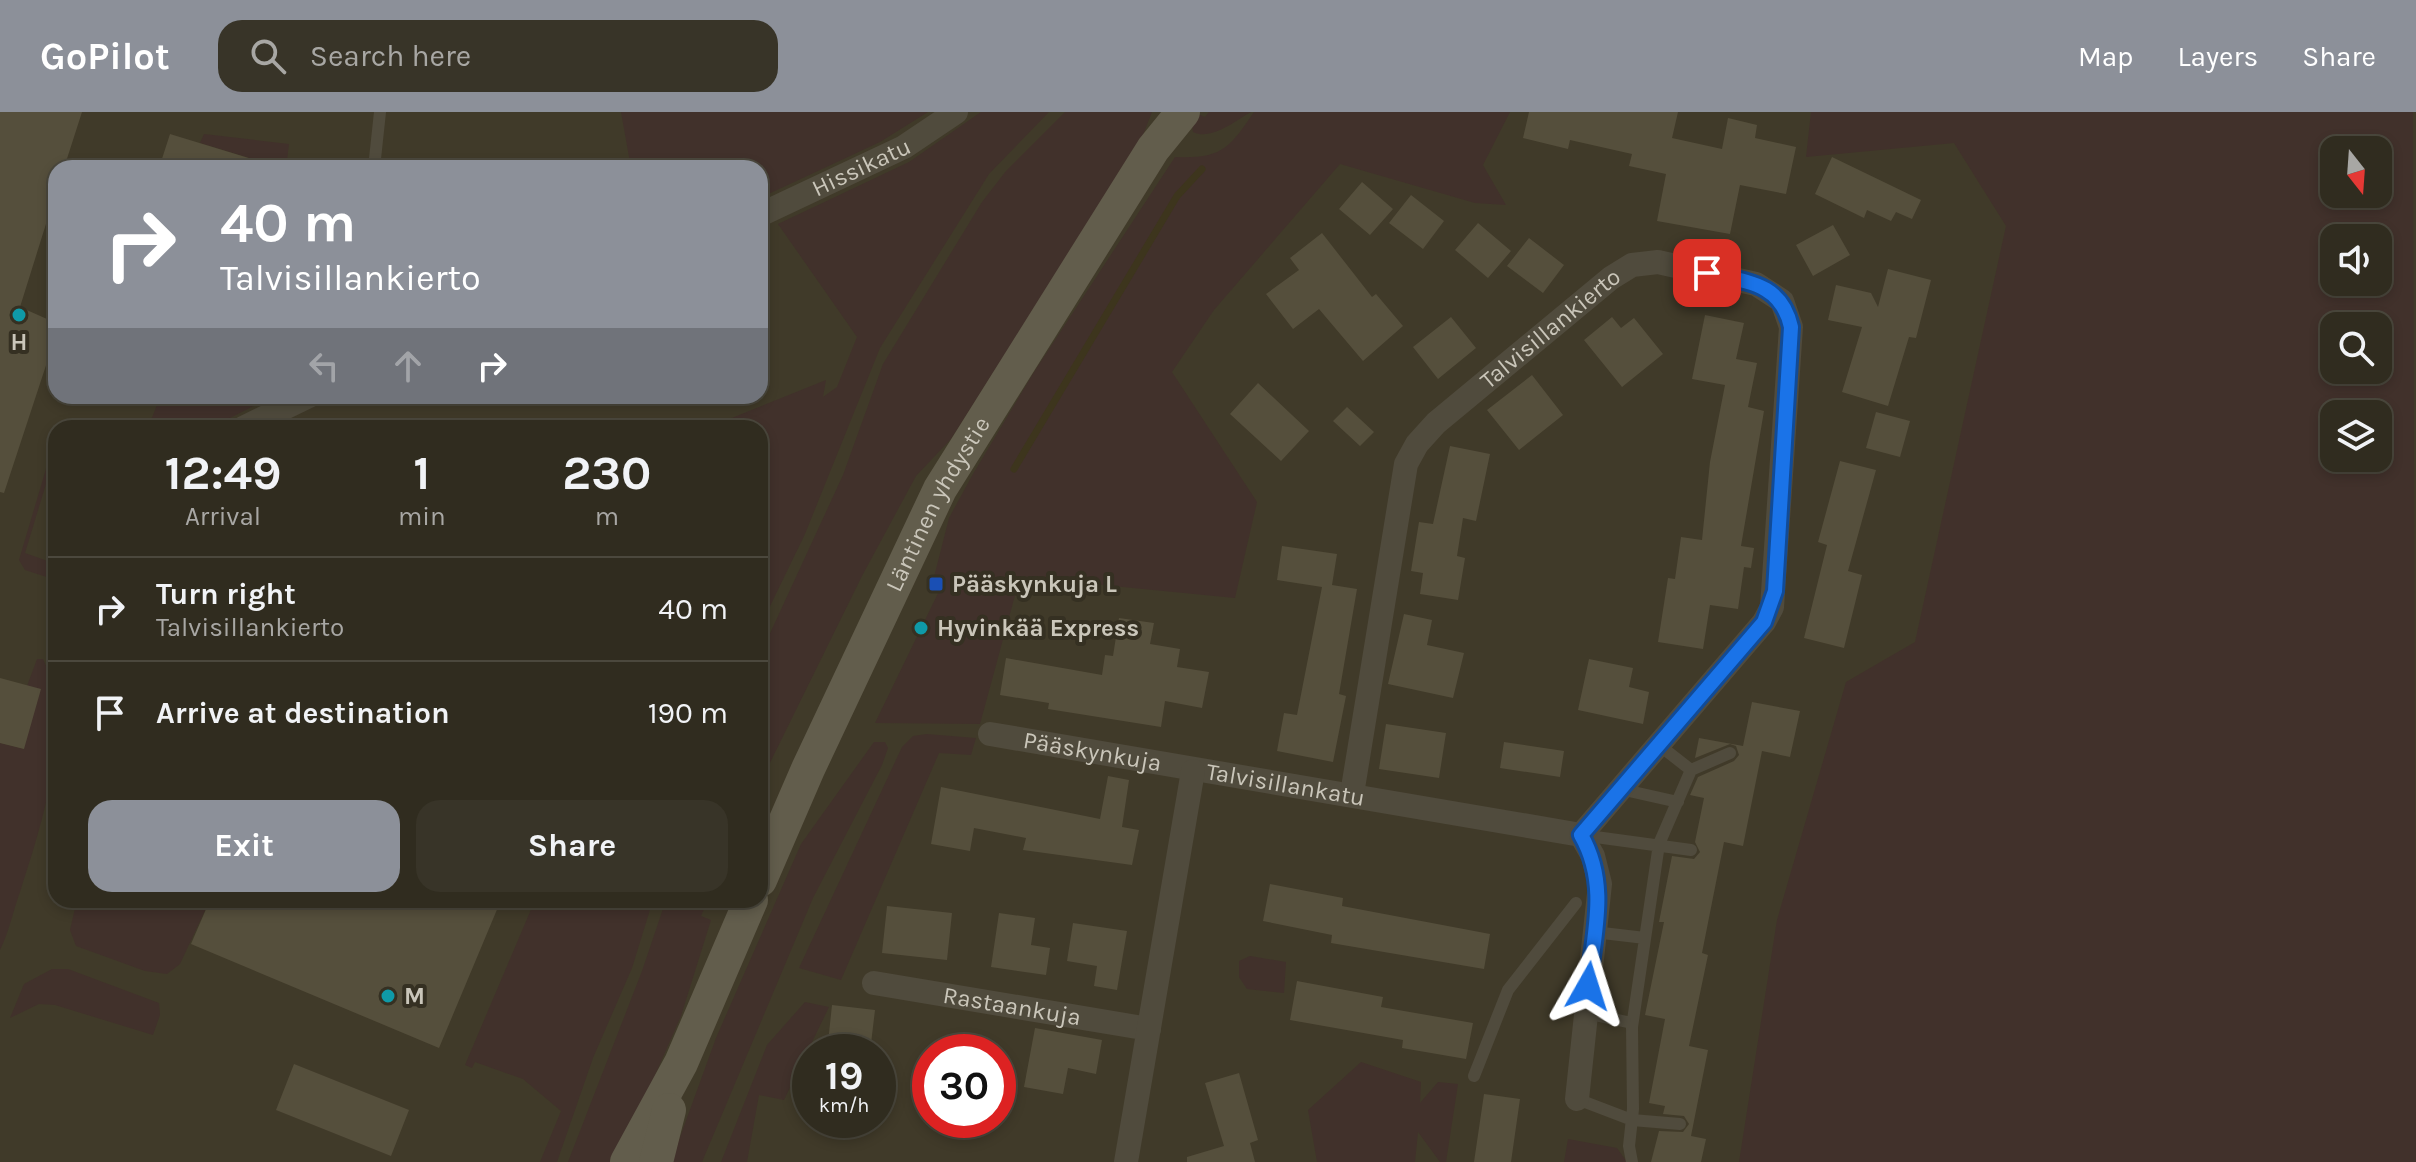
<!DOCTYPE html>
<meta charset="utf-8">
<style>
body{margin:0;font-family:Karla,sans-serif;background:#383428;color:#f1f3f6;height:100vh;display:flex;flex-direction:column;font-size:30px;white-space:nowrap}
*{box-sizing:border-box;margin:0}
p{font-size:26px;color:#a8a7a4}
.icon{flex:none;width:44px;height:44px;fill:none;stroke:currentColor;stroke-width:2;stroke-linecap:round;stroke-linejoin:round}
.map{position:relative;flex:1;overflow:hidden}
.panel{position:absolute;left:48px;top:308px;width:720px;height:488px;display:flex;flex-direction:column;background:#302c1f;border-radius:24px;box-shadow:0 4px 12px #0003,0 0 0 2px #4b483d}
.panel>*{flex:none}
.guide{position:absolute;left:48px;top:48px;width:720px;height:244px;border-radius:24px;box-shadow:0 4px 12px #0003,0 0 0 2px #4b483d;background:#8c9099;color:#fff;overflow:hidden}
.needle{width:52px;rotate:163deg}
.fabs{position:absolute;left:2320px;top:24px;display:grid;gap:16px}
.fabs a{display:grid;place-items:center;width:72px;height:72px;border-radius:16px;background:#302c1f;box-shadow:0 4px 12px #0003,0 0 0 2px #4b483d;font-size:40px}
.speed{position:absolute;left:792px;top:922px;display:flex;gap:16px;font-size:40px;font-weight:700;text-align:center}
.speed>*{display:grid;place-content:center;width:104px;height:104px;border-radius:50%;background:#302c1f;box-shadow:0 4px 12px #0003,0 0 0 2px #4b483d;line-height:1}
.speed small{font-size:20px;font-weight:400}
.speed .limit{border:12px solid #d22;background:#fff;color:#111}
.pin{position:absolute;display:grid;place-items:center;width:68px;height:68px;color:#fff;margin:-34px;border-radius:16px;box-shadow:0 4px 12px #0006}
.me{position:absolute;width:88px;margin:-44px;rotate:6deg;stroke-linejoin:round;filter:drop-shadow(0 0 6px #0008)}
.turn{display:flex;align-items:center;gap:28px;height:168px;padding:0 40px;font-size:36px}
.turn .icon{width:104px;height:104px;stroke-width:2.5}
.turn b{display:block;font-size:56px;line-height:68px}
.lanes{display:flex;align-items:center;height:76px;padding:0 40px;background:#0003;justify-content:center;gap:40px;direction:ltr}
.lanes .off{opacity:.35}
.eta{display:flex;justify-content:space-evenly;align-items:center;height:136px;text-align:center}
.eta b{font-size:48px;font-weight:700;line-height:56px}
.primary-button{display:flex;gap:16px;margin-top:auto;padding:16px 40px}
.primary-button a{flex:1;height:92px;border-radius:24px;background:#8c9099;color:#fff;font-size:32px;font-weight:700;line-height:92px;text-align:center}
.primary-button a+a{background:#383428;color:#f1f3f6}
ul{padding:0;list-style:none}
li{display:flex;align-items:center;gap:24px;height:104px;padding:0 40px;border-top:2px solid #4b483d}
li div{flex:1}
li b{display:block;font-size:30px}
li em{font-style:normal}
header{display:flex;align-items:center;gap:48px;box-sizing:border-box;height:112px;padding:0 40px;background:#8c9099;color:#fff}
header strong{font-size:38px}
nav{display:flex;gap:44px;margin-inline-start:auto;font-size:28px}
.search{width:560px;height:72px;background:#383428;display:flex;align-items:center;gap:20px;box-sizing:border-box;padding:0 28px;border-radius:24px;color:#a8a7a4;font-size:30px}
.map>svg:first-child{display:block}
.green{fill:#41312b;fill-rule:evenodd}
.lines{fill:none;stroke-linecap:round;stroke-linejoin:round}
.stream{stroke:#3d351d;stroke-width:7}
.building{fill:#554f3c}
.service{stroke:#504b3d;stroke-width:12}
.minor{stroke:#504b3d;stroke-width:24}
.secondary{stroke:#625d4c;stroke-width:34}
.route-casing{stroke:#114b97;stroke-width:20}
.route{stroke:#1a73e8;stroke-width:14}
.culture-dot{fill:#0f9aa8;stroke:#353022;stroke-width:3}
.transit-dot{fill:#1a4fb4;stroke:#353022;stroke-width:3}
.labels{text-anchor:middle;stroke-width:8;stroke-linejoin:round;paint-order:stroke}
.street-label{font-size:24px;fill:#cac6ba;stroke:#353022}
.poi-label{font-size:24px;font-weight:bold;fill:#cac6ba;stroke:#353022;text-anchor:start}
</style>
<header>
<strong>GoPilot</strong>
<div class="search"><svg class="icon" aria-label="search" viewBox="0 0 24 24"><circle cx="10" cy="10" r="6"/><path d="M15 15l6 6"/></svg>Search here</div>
<nav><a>Map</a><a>Layers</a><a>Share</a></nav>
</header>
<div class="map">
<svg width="2416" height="1050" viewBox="0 0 2416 1050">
<rect width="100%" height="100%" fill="#403a29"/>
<!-- green -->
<path class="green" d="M621 0H928L880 30 760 86V56H631Z
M981 0H1049L989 62 880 236 805 422 760 515V316H707L826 268 823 285 837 275 857 225 778 112 909 50Z
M1065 0H1152L1141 28 951 327 916 364 862 464 760 671V543L843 363 883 252 982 90 1006 59Z
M1209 0H1251C1235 9 1211 29 1193 20L1192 13 1198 2 1205 5Z
M1254 0H1510L1483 53 1506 93 1475 91 1340 52 1214 198 1172 260 1257 390 1235 486 1020 465 980 612 875 611 943 471 934 465 949 406 973 362 1034 260 1175 45C1221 47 1229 37 1254 0Z
M1811 0H2413L2416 1050H1739L1777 808 1846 570 1915 530 2006 114 1954 31 1806 45ZM2334 38H2378V82H2334ZM2334 126H2378V170H2334ZM2334 214H2378V258H2334ZM2334 302H2378V346H2334Z
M204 22 289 32 286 56H268L269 52 200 31Z
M143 284H272C226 308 204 326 150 311L158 290Z
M383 309 393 316H291L370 310Z
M56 323V339L25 441 56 452V468L25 458 19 448Z
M37 547H43C75 614 41 714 20 780 13 799 9 820 0 838V631L24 637 27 574Z
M927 622 976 626 971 643 939 641 841 868 799 856 902 635 913 624Z
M874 630H885L888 636 882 653 813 786 702 1050H671L716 926 801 732Z
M77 788H210L180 852 167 862 145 859 76 834 70 818Z
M535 788H653L632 856 593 946 557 1050H540L561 999 523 967 475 950 472 956 465 953Z
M666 788H708L701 804 711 808 681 904 617 1050H568L642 859Z
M1250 844 1286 850 1284 881 1247 877 1239 865V849Z
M52 857H68L159 891 160 903 153 923 55 893 39 892 10 906 24 872Z
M805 890 829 895 784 988 759 983 747 1050H721L767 933Z
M1361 950 1421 970 1420 991 1438 970 1458 972 1446 1050H1440L1418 1020 1415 1050H1317L1308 998Z
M1568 1027 1617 1036 1627 1050H1564Z"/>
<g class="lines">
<!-- stream -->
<path class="stream" d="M1014 357 1177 84 1202 57"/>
</g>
<!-- building -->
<path class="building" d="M0 0H82L64 56H56V80L20 195 56 211V223L4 381 0 380Z
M1529 0H1678L1672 26 1722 37 1728 6 1757 13 1755 26 1796 35 1786 82 1740 73 1730 122 1657 109 1666 62 1629 54 1632 42 1570 28 1568 37 1523 26Z
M170 22 265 51V56H159Z
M1832 45 1921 88 1912 107 1896 100 1891 109 1867 98 1864 106 1815 82Z
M1362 70 1393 97 1370 123 1339 97Z
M1411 83 1444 109 1423 137 1389 111Z
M1478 111 1511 139 1488 166 1455 138Z
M1833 113 1850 143 1813 164 1796 133Z
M1322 121 1372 185 1376 182 1403 214 1363 249 1319 197 1293 217 1266 182 1299 158 1290 146Z
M1529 126 1564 153 1543 181 1507 154Z
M1888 157 1931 168 1916 226 1909 225 1888 294 1842 280 1862 215 1828 208 1836 173 1871 181 1878 195Z
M1705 203 1744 211 1736 247 1757 251 1748 295 1764 299 1741 434 1754 436 1751 456 1744 455 1738 497 1710 493 1703 537 1658 530 1668 466 1675 467 1681 425 1702 428 1710 350 1725 273 1692 267Z
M1451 205 1476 236 1438 267 1413 235Z
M1612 205 1621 216 1634 206 1663 242 1622 275 1584 228Z
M1532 263 1563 303 1519 338 1487 298Z
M1258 271 1309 319 1281 349 1230 302Z
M1347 295 1374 320 1360 334 1333 309Z
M1876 300 1910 309 1900 345 1866 336Z
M1450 334 1490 342 1476 409 1463 406 1457 444 1465 446 1458 488 1420 482 1423 461 1411 459 1419 410 1433 412Z
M1840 349 1876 358 1848 459 1862 463 1844 536 1804 526 1827 433 1818 430Z
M1282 434 1337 442 1332 473 1357 477 1339 582 1346 584 1333 650 1277 639 1284 601 1297 603 1322 475 1277 468Z
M1404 502 1432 508 1427 533 1464 541 1453 586 1388 572Z
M1119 506 1154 511 1150 532 1180 537 1177 555 1209 560 1202 596 1165 589 1161 615 1048 597 1049 591 1000 583 1006 546 1102 563 1105 543 1113 544Z
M1589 547 1633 556 1629 575 1649 580 1643 612 1578 598Z
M0 566 41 577 24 637 0 631Z
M1752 590 1800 599 1790 645 1762 639 1743 734 1724 730 1702 841 1708 843 1689 934 1708 938 1691 1024 1706 1027 1701 1050H1651L1659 1019 1683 1020 1689 1012 1684 1004 1663 1002 1665 994 1649 991 1665 907 1645 903 1664 810H1659L1672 744 1694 747 1700 740 1695 730 1704 686 1690 683 1698 665 1734 649 1739 643 1736 634 1730 632 1695 646 1699 626 1743 634Z
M1386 612 1446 621 1439 666 1379 657Z
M1504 630 1564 639 1560 665 1500 656Z
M1108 664 1129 668 1122 715 1139 718 1132 753 1023 738 1026 726 974 716 970 739 931 732 941 675 1100 707Z
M1270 772 1343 786 1342 794 1490 822 1484 857 1331 831 1332 823 1263 809Z
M210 788H501L439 936 191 832Z
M887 794 952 801 947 848 882 841Z
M999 801 1035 806 1031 833 1050 836 1046 863 991 855Z
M1073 811 1127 819 1117 878 1094 874 1097 854 1067 849Z
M1297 869 1383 885 1381 895 1473 911 1466 947 1402 936 1403 928 1290 908Z
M832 893 875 898 870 940H827Z
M1035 916 1102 928 1096 962 1068 956 1063 982 1024 975Z
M294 952 409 998 391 1044 276 998Z
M1239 961 1258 1028 1250 1031 1255 1050H1187V1045L1224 1034 1205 971Z
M1484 982 1520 987 1511 1050H1474Z"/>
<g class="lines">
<!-- service -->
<path class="service" d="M374 56 380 0
M1659 633 1691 658
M1620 677 1678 690
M1581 723 1691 738
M1594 820 1645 826
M1585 901 1632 911
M1474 964 1508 878 1576 791
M1577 987 1632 1008 1680 1012
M1632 1050 1629 1034 1633 997 1632 915 1659 732 1691 658 1730 641"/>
<!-- minor -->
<g class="minor">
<path id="s1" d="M760 103 904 35 956 0"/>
<path d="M243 316 309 284"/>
<path id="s2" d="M990 622 1581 723"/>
<path id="s3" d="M1352 682 1406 352 1417 332 1436 311 1611 166 1632 153 1658 150 1756 172 1782 189 1791 215 1772 495 1764 510 1581 723"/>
<path id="s4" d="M874 871 1149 917"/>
<path d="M1577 987 1600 772 1593 744 1581 723"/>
<path d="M1126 1050 1193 659"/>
</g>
<!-- secondary -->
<g class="secondary">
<path id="s5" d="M760 768 808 657 940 377 1153 37 1183 0"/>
<path d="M627 1050 681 951 751 788"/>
<path d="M656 1050 669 998"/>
</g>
</g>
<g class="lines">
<defs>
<path id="route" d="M1588 874C1594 821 1609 772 1581 723L1764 510 1775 479 1791 215C1781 170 1746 170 1707 161"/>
</defs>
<!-- route casing -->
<use href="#route" class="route-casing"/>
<!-- route -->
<use href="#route" class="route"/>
</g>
<!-- markers -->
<g class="culture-dot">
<circle cx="19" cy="203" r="8"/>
<circle cx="921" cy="516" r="8"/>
<circle cx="388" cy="884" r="8"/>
</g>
<rect class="transit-dot" x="928" y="464" width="16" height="16" rx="4"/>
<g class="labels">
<!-- street labels -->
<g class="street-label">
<text dy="8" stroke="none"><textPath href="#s1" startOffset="112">Hissikatu</textPath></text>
<text dy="8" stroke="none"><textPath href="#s3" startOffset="534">Talvisillankierto</textPath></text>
<text dy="8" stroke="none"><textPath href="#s5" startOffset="416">Läntinen yhdystie</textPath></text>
<text dy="8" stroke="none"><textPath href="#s2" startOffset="104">Pääskynkuja</textPath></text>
<text dy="8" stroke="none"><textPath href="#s2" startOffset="300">Talvisillankatu</textPath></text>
<text dy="8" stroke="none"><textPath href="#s4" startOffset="140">Rastaankuja</textPath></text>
</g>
<!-- poi labels -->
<g class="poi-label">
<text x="19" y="238" text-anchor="middle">H</text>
<text x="952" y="480">Pääskynkuja L</text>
<text x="937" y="524">Hyvinkää Express</text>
<text x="404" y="892">M</text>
</g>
</g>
</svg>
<div class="fabs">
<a><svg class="needle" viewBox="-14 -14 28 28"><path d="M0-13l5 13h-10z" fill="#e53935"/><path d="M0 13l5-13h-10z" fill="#a8a7a4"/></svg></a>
<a><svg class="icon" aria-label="sound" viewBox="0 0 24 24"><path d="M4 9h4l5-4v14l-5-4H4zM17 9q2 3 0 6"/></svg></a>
<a><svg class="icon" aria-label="search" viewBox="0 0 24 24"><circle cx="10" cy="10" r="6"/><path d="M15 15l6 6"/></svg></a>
<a><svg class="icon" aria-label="layers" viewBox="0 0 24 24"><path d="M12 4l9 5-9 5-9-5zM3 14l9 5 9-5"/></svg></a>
</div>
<div class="speed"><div>19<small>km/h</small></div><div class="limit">30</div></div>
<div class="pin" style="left:1707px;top:161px;background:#d93025"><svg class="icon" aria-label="arrive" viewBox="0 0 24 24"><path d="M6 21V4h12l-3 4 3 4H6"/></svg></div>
<svg class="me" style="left:1588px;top:874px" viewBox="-20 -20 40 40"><path d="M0-17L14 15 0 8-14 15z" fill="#1a73e8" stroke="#fff" stroke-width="4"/></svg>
<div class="guide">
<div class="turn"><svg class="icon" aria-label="right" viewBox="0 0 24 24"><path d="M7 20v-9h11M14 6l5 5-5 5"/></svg><div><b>40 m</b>Talvisillankierto</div></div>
<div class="lanes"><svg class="icon off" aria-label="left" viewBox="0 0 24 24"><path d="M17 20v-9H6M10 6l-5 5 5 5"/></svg><svg class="icon off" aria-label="ahead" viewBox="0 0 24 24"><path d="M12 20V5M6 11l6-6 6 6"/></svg><svg class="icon" aria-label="right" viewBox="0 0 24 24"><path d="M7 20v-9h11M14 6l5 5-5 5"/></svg></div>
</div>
<section class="panel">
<div class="eta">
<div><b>12:49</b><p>Arrival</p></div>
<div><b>1</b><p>min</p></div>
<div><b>230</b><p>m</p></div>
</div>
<ul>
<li><svg class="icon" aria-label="right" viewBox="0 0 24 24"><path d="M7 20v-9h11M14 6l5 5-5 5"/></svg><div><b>Turn right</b><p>Talvisillankierto</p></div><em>40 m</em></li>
<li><svg class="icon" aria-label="arrive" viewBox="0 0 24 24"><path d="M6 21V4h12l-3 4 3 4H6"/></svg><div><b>Arrive at destination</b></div><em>190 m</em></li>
</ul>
<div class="primary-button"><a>Exit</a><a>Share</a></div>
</section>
</div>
